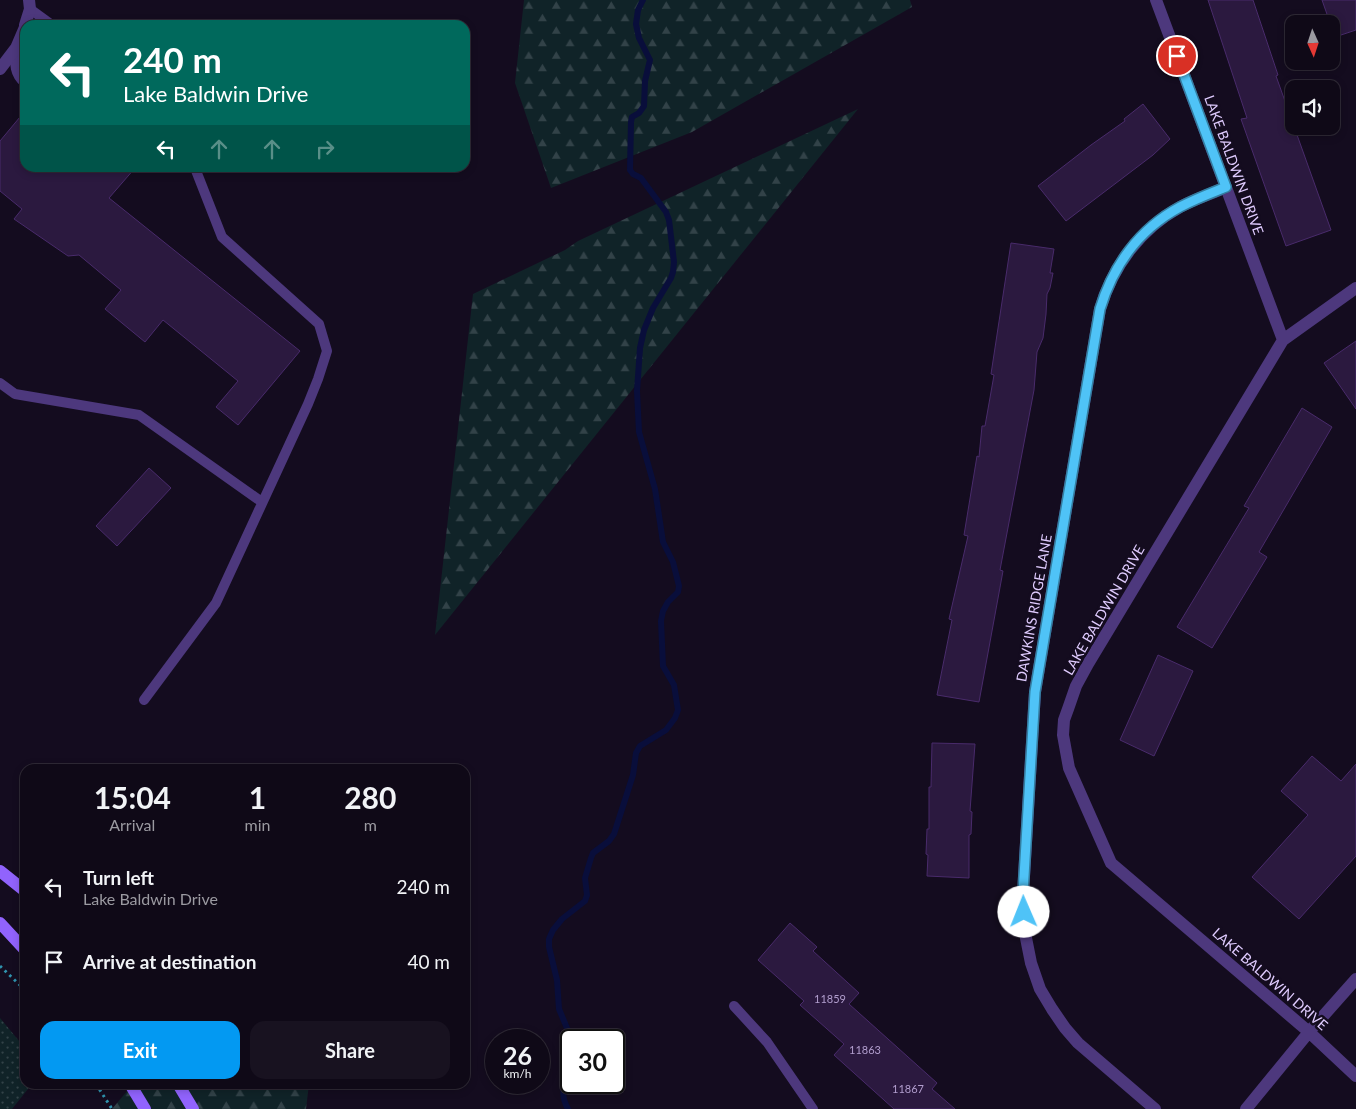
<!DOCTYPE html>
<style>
body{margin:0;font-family:Lato,sans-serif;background:#181220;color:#f1f3f6;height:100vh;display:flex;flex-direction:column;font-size:19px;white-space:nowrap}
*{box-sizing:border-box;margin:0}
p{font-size:16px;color:#9b9aa1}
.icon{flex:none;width:28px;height:28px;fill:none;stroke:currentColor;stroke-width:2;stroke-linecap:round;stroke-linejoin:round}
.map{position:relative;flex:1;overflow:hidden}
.details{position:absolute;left:20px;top:764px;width:450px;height:325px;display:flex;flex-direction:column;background:#0f0917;border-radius:15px;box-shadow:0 2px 8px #0003,0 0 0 1px #2f2a36}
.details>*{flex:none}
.hud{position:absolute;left:20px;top:20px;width:450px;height:152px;border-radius:15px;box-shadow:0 2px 8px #0003,0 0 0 1px #2f2a36;background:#00695c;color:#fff;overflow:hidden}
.needle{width:32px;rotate:177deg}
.controls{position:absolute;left:1285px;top:15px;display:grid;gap:10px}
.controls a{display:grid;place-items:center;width:55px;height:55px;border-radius:10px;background:#0f0917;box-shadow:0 2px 8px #0003,0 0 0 1px #2f2a36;font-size:25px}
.speed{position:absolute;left:485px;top:1029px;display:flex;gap:10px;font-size:25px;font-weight:700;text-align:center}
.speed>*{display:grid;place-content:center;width:65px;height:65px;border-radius:50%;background:#0f0917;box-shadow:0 2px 8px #0003,0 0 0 1px #2f2a36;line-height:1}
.speed small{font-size:12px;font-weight:400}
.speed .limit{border:2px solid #111;border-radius:8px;background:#fff;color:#111}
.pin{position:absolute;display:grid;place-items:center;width:42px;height:42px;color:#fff;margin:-21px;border:2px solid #fff;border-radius:50%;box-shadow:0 1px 5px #0007}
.me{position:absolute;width:55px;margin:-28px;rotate:359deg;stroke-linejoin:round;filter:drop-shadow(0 0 4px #0008)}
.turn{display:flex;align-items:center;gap:18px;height:105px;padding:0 20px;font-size:22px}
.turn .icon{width:65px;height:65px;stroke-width:2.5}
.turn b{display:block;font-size:35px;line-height:42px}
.lanes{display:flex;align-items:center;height:48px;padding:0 20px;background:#0003;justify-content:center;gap:25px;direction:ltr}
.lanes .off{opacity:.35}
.eta{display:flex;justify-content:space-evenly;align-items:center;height:85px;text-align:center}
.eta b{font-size:30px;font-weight:700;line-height:35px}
.cta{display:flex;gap:10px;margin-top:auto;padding:10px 20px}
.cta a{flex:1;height:58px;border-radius:15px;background:#0399f2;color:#fff;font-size:20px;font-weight:700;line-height:58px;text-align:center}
.cta a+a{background:#181220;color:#f1f3f6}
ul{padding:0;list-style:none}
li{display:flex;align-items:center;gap:15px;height:75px;padding:0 20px}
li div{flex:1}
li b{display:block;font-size:19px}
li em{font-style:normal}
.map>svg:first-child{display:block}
.grass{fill:url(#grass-dots)}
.forest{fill:url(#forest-firs)}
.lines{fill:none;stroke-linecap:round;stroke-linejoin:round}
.stream{stroke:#090e3b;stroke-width:6}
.building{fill:#2b193f;stroke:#492b6b}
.path{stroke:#2f93ae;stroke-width:3;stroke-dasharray:2.5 4;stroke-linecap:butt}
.lane{stroke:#4d387d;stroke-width:10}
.street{stroke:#4d387d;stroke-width:12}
.secondary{stroke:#9163fd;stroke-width:12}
.route-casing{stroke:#337fa1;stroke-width:12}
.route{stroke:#4fc3f7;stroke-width:9}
.labels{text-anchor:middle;stroke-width:5;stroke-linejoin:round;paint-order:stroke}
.number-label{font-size:11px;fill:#b29ece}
.street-label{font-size:14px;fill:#dfcbfe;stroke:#140c1f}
</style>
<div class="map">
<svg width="1356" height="1109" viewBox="0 0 1356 1109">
<defs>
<pattern id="grass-dots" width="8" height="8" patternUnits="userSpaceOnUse" patternTransform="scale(1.25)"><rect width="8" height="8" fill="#102328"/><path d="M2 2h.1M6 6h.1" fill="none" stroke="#324248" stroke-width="1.8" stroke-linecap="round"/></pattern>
<pattern id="forest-firs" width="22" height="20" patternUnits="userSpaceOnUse" patternTransform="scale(1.25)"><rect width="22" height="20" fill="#102328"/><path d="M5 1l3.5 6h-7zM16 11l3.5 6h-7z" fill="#324248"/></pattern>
</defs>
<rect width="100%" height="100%" fill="#140c1f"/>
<!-- grass -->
<path class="grass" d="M0 1018 25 1048V1084H32L12 1109H0Z"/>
<!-- forest -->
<path class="forest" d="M524 0H910L912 7 692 132 551 188 515 83Z
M858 109 435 635 473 294 565 250 578 241Z
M133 1084H309L306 1109H112Z"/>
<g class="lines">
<!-- stream -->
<path class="stream" d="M572 1040 559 1009 557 980 549 947V939L553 930 562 919 585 901 587 895 585 878 591 858 593 853 609 841 614 834 633 775 636 753 640 746 666 730 675 718 678 710 674 685 663 666 661 621 663 611 668 602 678 592 679 586 673 562 663 542 655 489 639 432 637 391 640 348 644 330 653 308 671 278 673 272 674 262 669 220 666 212 641 178 633 174 630 170 631 122 632 117 639 113 644 106 645 81 650 60 639 38 636 24 638 10 643 0
M568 1109C560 1094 563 1088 571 1074"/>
</g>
<!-- building -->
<path class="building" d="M1208 0H1253L1278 75 1276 76 1331 230 1286 246 1241 119 1247 118Z
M1322 0H1356V30L1335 37Z
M1143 104 1170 139 1153 155 1066 221 1038 186 1091 145 1125 121 1124 119Z
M25 111V168H135L109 198 300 351 238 425 216 407 238 381 163 320 145 342 105 309 121 290 79 255 68 256 14 219 22 209 0 191V141Z
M1011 243 1054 249 1050 273H1053L1050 288 1047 294 1046 314 1043 338 1037 352 1034 390 1000 570 1003 571 979 702 937 695 952 620 949 619 968 536 964 535 977 456 979 457 982 426H985L994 375 991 374Z
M1356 341V409L1324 363Z
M1302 408 1332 427 1259 552 1267 557 1212 648 1177 627 1249 508 1244 506Z
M149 468 171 488 117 546 96 526Z
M1158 655 1193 671 1154 756 1120 740Z
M932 743 975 744 970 811 972 812 971 834 969 835V878L927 876 928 855 926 854 927 829H929V787H931Z
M1312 756 1341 781 1356 764V856L1299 919 1252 877 1308 815 1281 791Z
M790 923 817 947 813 951 859 993 849 1004 937 1083 932 1089 955 1109H894L834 1055 844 1044 800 1005 804 1001 758 960Z"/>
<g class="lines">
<!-- path -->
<path class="path" d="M0 966 25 990
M96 1084 112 1109"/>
<!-- lane -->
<path class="lane" d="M30 9 52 25
M16 48C15 62 13 73 25 83
M0 383 15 394 139 415 262 502
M144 700 216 603 308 404 318 379 327 351 319 324 222 237 195 168
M734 1006 767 1042 813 1109"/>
<!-- street -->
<path class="street" d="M1156 0 1283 340
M25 25 30 9 29 0
M0 69 16 48 25 27
M1356 288 1283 340 1088 664 1076 686 1068 709 1064 720 1063 735 1069 768 1111 863 1309 1032 1356 1076
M1155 1109 1078 1043 1065 1028 1052 1009 1040 989 1031 963 1026 938 1024 912 1023 893 1035 692 1100 309C1113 266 1140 229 1180 207 1195 199 1211 194 1226 187
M1246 1109 1309 1032 1356 979"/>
<!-- secondary -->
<path class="secondary" d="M0 871 25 891
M0 923 25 950
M130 1084 145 1109
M178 1084 193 1109"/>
</g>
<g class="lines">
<defs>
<path id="route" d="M1024 912 1023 893 1035 692 1100 309C1113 266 1139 229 1180 207 1195 199 1211 193 1226 187L1177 56"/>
</defs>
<!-- route casing -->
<use href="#route" class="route-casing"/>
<!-- route -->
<use href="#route" class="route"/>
</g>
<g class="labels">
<!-- number labels -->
<g class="number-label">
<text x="830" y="1003">11859</text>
<text x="865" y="1054">11863</text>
<text x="908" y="1093">11867</text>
</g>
<!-- street labels -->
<g class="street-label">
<text transform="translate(1234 165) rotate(70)" y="5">LAKE BALDWIN DRIVE</text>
<text transform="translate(1034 608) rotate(-80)" y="5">DAWKINS RIDGE LANE</text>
<text transform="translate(1104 610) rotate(-60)" y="5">LAKE BALDWIN DRIVE</text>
<text transform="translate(1270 979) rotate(41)" y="5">LAKE BALDWIN DRIVE</text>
</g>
</g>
</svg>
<div class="controls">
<a><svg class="needle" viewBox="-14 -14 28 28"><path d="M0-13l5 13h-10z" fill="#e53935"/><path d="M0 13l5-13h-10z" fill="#9b9aa1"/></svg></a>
<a><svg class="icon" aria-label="sound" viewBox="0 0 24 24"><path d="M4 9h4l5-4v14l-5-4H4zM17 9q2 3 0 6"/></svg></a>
</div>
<div class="speed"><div>26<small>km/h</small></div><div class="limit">30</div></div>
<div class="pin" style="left:1177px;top:56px;background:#d93025"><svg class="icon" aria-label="arrive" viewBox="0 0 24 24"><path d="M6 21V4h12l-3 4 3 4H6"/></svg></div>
<svg class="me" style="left:1024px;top:912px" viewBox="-20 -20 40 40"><circle r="19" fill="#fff"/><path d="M0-13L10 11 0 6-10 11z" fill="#4fc3f7"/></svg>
<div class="hud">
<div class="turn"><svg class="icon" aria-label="left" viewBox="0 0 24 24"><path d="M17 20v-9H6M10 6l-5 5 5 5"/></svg><div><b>240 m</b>Lake Baldwin Drive</div></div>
<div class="lanes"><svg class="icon" aria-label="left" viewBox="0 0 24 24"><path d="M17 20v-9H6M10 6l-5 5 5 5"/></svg><svg class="icon off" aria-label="ahead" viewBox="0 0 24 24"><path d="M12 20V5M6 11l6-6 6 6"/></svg><svg class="icon off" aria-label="ahead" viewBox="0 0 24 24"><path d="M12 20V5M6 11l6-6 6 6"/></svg><svg class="icon off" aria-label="right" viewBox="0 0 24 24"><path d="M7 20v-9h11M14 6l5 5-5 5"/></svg></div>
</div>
<section class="details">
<div class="eta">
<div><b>15:04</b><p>Arrival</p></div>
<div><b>1</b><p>min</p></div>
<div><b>280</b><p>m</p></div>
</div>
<ul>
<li><svg class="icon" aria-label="left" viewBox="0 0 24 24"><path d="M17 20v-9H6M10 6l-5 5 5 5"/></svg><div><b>Turn left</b><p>Lake Baldwin Drive</p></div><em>240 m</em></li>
<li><svg class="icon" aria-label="arrive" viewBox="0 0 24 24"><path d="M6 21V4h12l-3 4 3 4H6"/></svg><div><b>Arrive at destination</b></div><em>40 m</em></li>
</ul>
<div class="cta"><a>Exit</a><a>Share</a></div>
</section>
</div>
